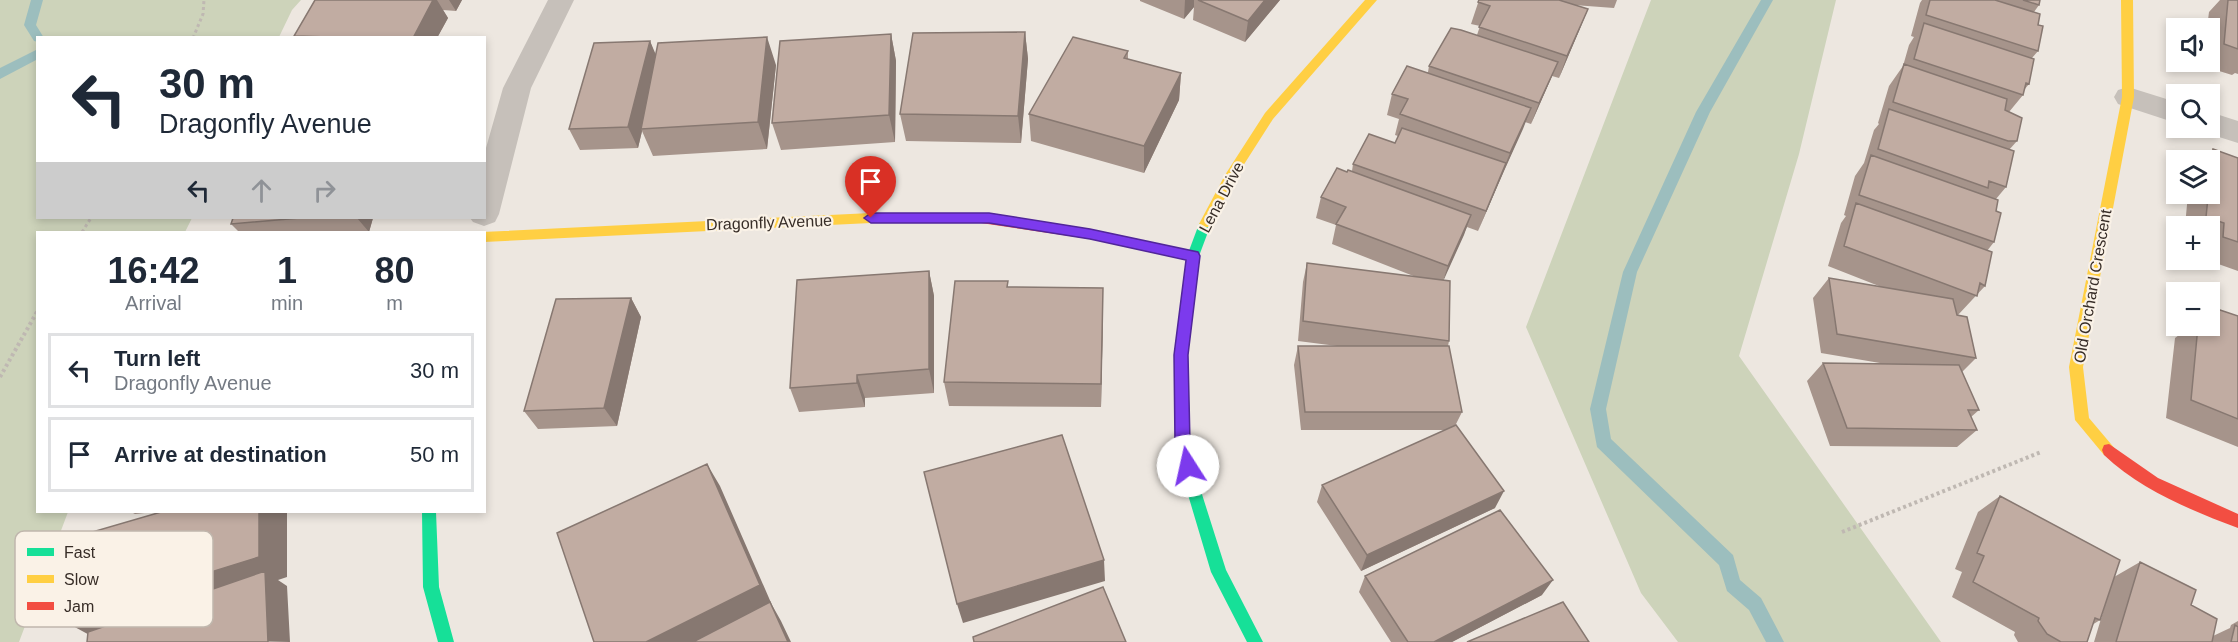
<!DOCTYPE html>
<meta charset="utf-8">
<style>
body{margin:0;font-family:Arial,sans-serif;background:#f6f6f7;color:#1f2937;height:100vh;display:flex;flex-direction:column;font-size:22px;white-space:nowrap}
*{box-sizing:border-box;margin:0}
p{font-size:20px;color:#747a83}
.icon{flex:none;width:33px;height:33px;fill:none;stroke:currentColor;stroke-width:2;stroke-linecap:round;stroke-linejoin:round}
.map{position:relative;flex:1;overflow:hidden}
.side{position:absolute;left:36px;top:231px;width:450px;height:282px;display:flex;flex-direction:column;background:#fff;border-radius:0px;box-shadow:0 3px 9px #0003}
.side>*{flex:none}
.hud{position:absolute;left:36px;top:36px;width:450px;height:183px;border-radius:0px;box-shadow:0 3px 9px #0003;background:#fff;color:#1f2937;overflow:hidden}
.tools{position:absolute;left:2166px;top:18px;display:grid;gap:12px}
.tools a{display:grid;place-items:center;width:54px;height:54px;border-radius:0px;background:#fff;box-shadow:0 3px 9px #0003;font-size:30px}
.pin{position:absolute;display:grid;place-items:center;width:51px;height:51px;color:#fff;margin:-62px -26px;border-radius:50% 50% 50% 0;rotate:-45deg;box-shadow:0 0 6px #0007}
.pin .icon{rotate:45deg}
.me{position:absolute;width:66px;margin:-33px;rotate:350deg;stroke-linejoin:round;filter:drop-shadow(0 0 4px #0008)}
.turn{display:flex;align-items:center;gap:21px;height:126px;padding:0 24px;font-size:27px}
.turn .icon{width:78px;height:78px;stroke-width:2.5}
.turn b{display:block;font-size:42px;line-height:51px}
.lanes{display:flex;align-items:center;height:57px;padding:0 24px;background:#0003;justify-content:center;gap:30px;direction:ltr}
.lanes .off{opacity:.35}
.eta{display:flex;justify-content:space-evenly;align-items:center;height:102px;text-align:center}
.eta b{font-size:36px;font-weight:600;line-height:42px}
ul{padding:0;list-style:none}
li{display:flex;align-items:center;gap:18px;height:75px;margin:0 12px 9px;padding:0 12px;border:3px solid #e0e1e3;border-radius:0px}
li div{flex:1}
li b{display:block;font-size:22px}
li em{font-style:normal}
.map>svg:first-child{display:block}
.green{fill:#cdd3ba}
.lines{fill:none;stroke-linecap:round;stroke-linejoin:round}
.stream{fill:#9cbebe;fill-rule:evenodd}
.path-far1{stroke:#bfb8b2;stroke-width:3;stroke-dasharray:3 3;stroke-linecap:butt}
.path{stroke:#bfb8b2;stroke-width:4;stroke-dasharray:3 3;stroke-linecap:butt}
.street{fill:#c6c0ba;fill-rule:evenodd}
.fast{fill:#16e098;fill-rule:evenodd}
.slow{fill:#ffcf43;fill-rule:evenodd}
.jam{fill:#f24e42;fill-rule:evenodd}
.wall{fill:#a6948b}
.shaded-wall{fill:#877871}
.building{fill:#c1aca2;stroke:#877871;stroke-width:1.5}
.route{fill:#7c3aed;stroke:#51269a;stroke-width:1.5}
.labels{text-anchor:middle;stroke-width:4.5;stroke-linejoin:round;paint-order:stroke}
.street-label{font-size:16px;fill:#372d27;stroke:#faf2e7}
.key{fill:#faf2e7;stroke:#c0b7ad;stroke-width:1.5}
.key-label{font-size:16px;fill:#372d27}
</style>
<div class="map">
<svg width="2238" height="642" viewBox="0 0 2238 642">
<rect width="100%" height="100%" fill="#ede7e0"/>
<!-- green -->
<path class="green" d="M0 0H301L292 10 279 37 38 38V218H192L185 232H38V512H68L19 642H0Z
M1651 0H1836L1799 154 1739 356 1941 642H1678L1641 593 1526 327Z"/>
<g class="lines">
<!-- stream -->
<path class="stream" d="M31 0H43L36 25 44 38H38V42L34 41 24 25Z
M1761 0H1773L1710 112 1637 272 1606 409 1611 439 1733 555 1740 580 1761 598 1784 642H1766L1749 610 1727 591 1719 565 1597 447 1590 409 1623 272 1696 112Z
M38 49V59L0 79V68Z"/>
<!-- path-far1 -->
<path class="path-far1" d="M193 38 203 14 204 0
M82 232 91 218"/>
<!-- path -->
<path class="path" d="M0 377 38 310
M1842 532 2041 452"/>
<!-- street -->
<path class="street" d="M548 0H574L531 88 499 214 495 222 484 226 473 222 470 218H484V155L503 88Z
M2128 87 2176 102V123L2118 104 2114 97 2118 90Z
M2210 112 2238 121V143L2200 131 2198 128H2210Z"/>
<!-- fast -->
<path class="fast" d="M1205 219 1211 224 1199 256 1188 355 1190 443 1200 488 1226 570 1263 642H1247L1211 572 1186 488 1176 443 1174 355 1187 256 1199 224Z
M422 512H436L439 587 454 642H438L423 587Z"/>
<!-- slow -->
<path class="slow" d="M1365 0H1377L1273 119 1234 180 1210 227H1200L1199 224 1225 175 1265 113Z
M2121 0H2133L2134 97 2083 367 2089 418 2116 450 2114 455 2109 456 2104 455 2075 420 2069 367 2122 97Z
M871 213H981L987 218 981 223H871L484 242V232H482Z"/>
<!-- jam -->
<path class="jam" d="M981 213 1090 229 1193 251 1199 256 1193 261 1090 239 981 223 975 218Z
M2109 444 2158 478 2238 514V528C2190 510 2141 490 2104 455L2102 450 2104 445Z"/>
</g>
<!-- wall -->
<path class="wall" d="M315 0H462L456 11 443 10 448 18 437 38H295L294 36Z
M1140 0H1280L1245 42 1193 20 1194 7 1184 19 1140 1Z
M1479 0H1617L1614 8 1574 5 1588 9 1559 78 1552 76 1531 124 1525 122 1478 231 1467 227 1443 280 1449 341 1448 346 1462 412 1455 426 1495 508 1361 571 1317 502 1322 485 1446 430H1301L1294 365 1298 346H1337L1298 341 1303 282 1307 263 1416 277 1332 244 1336 225 1316 218 1321 197 1347 172 1352 171 1353 164 1395 143 1398 136 1395 135 1399 119 1387 115 1392 94 1428 72 1429 66 1477 35 1480 26 1471 24Z
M1922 0H2040L2039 5 2034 12 2038 25V51L2032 58 2029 84 2024 90 2023 95 2009 112 2017 141 2009 150 2006 187 1996 199 1994 242 1987 251 1985 286 1958 315 1976 358 1962 372 1979 410 1971 417 1977 430 1957 447 1830 446 1807 381 1823 363H1880L1821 353 1813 298 1829 278 1884 288 1828 266 1841 223 1846 216 1844 215 1855 176 1864 163 1874 130 1879 124 1878 123 1889 86 1903 66 1909 45 1914 37 1911 36 1920 3Z
M2220 0H2238V74L2235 73 2232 75 2203 66V62H2210V28H2207L2209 12Z
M1025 32 1028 59 1021 143 906 141 900 114Z
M891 34 896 61 895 142 781 150 772 123Z
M650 41 655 55 776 65 767 149 653 156 642 131 638 148 580 150 569 129Z
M1128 51V59L1181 73 1179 100 1144 173 1031 141 1029 114Z
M2213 149 2238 158V271L2207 260H2210V226H2185L2188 194H2210V160H2201Z
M233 218H373L369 232H239L231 224Z
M929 271 934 296V393L865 398V407L799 412 790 388Z
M1008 287 1103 288V313L1101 407 949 406 944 382Z
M631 298 641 317 617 426 538 429 524 411Z
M2217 309 2238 316V447L2166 418 2175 338 2191 326H2210V315Z
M2000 496 2114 577 2140 562 2191 605 2213 636 2230 628 2231 625 2238 621V642H2094L2106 602 2100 620 2092 625 2087 642H2018L2014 635 2015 632 1952 597 1962 572 1955 569 1978 512Z
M131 512H154L135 514Z
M1365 576 1542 595 1452 642H1391L1359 592Z"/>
<!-- shaded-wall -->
<path class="shaded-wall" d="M433 0H437L448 18 437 38H413Z
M449 0H462L456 11Z
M1185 0H1194V7L1184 19Z
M1265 0H1280L1245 42 1248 21Z
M1588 9 1579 31 1559 78 1567 56Z
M1025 32 1028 59 1021 143 1018 116Z
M891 34 896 61 895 142 889 115Z
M767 37 776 65 767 149 758 122Z
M650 41 659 62 641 129 642 131 638 148 628 127Z
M1558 62 1549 83 1531 124 1539 103Z
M1181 73 1179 100 1144 173V146Z
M1531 108 1523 129 1504 171 1478 231 1510 153Z
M1471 215 1464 235 1441 286 1448 266Z
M357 218H373L369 232Z
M929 271 934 296V393L929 369Z
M1103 288V313L1101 407V384Z
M631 298 641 317 617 426 604 408Z
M857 375 865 398V407L857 383Z
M707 464 720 486 772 605 781 621 791 642H646Z
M1504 491 1495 508 1361 571 1367 555Z
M259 512H287V577L278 580 287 586 290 642 95 638 60 619Z
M1104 560 1105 581 963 623 957 604Z
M1553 580 1542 595 1452 642H1434Z"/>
<!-- building -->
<path class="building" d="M315 0H433L413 38H366L294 36Z
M1198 0H1265L1248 21Z
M1479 0H1559L1588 9 1567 56 1479 27 1490 6 1478 2Z
M1930 0H1995L2040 14 2038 25 2043 26 2038 51 1926 15Z
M2023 0H2040L2039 5Z
M2228 0H2238V49L2224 44Z
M1924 23 2034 59 2029 84 2026 83 2023 95 1914 59Z
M1451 28 1461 30 1558 62 1539 103 1429 66Z
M1025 32 1018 116 900 114 913 33Z
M891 34 889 115 772 123 780 41Z
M767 37 758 122 641 129 658 43Z
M1073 37 1128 51 1124 58 1181 73 1144 146 1029 114Z
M650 41 628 127 569 129 594 43Z
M1904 64 2007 99 2005 110 2022 118 2017 141H2008L1893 102Z
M1407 66 1531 108 1510 153 1400 114 1408 99 1392 94Z
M1889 109 2014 151 2006 187 1989 181 1988 188 1878 149Z
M1402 128 1506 163 1486 211 1353 164 1369 134 1395 143Z
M2213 149 2238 158V242L2223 237 2224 223 2206 217Z
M1871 155 1998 200 1996 211 2001 213 1994 242 1859 195Z
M1337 168 1347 172 1348 170 1471 215 1448 266 1336 224 1346 207 1321 197Z
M1856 203 1992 252 1985 286 1980 283 1977 296 1844 246Z
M233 218H300L231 224Z
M1307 263 1450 281 1449 341 1303 321Z
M929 271V369L857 375V383L790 388 797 280Z
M1829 278 1953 299 1957 315 1967 317 1976 358 1837 334Z
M955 281H1008L1007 287 1103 288 1101 384 944 382Z
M631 298 604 408 524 411 556 299Z
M2217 309 2238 316V419L2191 400 2198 326H2210V323L2216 325Z
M1298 346H1449L1462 412H1305Z
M1823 363 1959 365 1979 410H1968L1977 430 1847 428Z
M1456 425 1504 491 1367 555 1322 485Z
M1062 435 1104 560 957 604 924 472Z
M707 464 760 585 646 642H594L557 533Z
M2000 496 2120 560 2100 620 2095 618 2087 642H2061L2047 634 2038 621 2039 618 1973 582 1984 556 1977 553Z
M1500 510 1553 580 1434 642H1408L1365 576Z
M161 512H259V557L60 619 68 539Z
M2140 562 2196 590 2191 605 2217 619 2212 642H2116Z
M265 571 268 642H87L88 632Z
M1103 587 1126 642H974L973 637Z
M770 602 788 642H693Z
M1563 602 1589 642H1467Z
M2235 625 2238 627V642H2231Z"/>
<!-- route -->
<path class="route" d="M871 213H989L1090 229 1198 252 1200 256 1188 355 1190 443 1195 466 1193 470H1183L1175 443 1174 355 1186 260 1090 239 989 223H871L864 218Z"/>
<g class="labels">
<!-- street labels -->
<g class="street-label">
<text transform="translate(1221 197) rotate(-62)" y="6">Lena Drive</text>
<text transform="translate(769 222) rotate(-2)" y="6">Dragonfly Avenue</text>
<text transform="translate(2092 286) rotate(-80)" y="6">Old Orchard Crescent</text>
</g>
</g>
<!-- legend -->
<rect x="15" y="531" width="198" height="96" rx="9" class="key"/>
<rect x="27" y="548" width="27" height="8" fill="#16e098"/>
<rect x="27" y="575" width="27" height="8" fill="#ffcf43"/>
<rect x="27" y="602" width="27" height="8" fill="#f24e42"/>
<g class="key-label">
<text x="64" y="558">Fast</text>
<text x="64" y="585">Slow</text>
<text x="64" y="612">Jam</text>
</g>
</svg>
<div class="tools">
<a><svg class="icon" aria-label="sound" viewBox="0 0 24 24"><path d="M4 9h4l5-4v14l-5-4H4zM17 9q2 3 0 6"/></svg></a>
<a><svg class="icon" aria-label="search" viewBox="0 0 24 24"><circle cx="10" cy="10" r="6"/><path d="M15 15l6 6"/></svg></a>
<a><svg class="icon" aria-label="layers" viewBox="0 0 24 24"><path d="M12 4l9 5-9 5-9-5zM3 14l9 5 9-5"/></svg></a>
<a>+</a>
<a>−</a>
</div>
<div class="pin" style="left:871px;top:218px;background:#d93025"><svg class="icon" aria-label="arrive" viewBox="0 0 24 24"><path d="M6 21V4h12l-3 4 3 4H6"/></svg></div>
<svg class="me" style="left:1188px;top:466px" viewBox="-20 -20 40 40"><circle r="19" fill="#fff"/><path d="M0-13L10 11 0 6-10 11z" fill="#7c3aed"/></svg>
<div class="hud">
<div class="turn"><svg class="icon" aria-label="left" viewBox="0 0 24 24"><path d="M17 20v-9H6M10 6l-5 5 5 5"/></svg><div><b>30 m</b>Dragonfly Avenue</div></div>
<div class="lanes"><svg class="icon" aria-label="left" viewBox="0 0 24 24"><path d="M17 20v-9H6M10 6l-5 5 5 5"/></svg><svg class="icon off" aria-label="ahead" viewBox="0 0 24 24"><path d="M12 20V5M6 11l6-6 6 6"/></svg><svg class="icon off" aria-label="right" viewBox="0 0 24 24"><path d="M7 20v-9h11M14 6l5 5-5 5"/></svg></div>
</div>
<section class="side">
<div class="eta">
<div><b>16:42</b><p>Arrival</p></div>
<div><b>1</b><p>min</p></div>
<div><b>80</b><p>m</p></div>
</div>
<ul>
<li><svg class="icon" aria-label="left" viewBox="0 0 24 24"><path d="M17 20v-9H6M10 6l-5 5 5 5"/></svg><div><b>Turn left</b><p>Dragonfly Avenue</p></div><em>30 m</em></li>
<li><svg class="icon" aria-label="arrive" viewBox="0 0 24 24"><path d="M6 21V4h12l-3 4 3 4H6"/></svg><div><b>Arrive at destination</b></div><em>50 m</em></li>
</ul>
</section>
</div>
